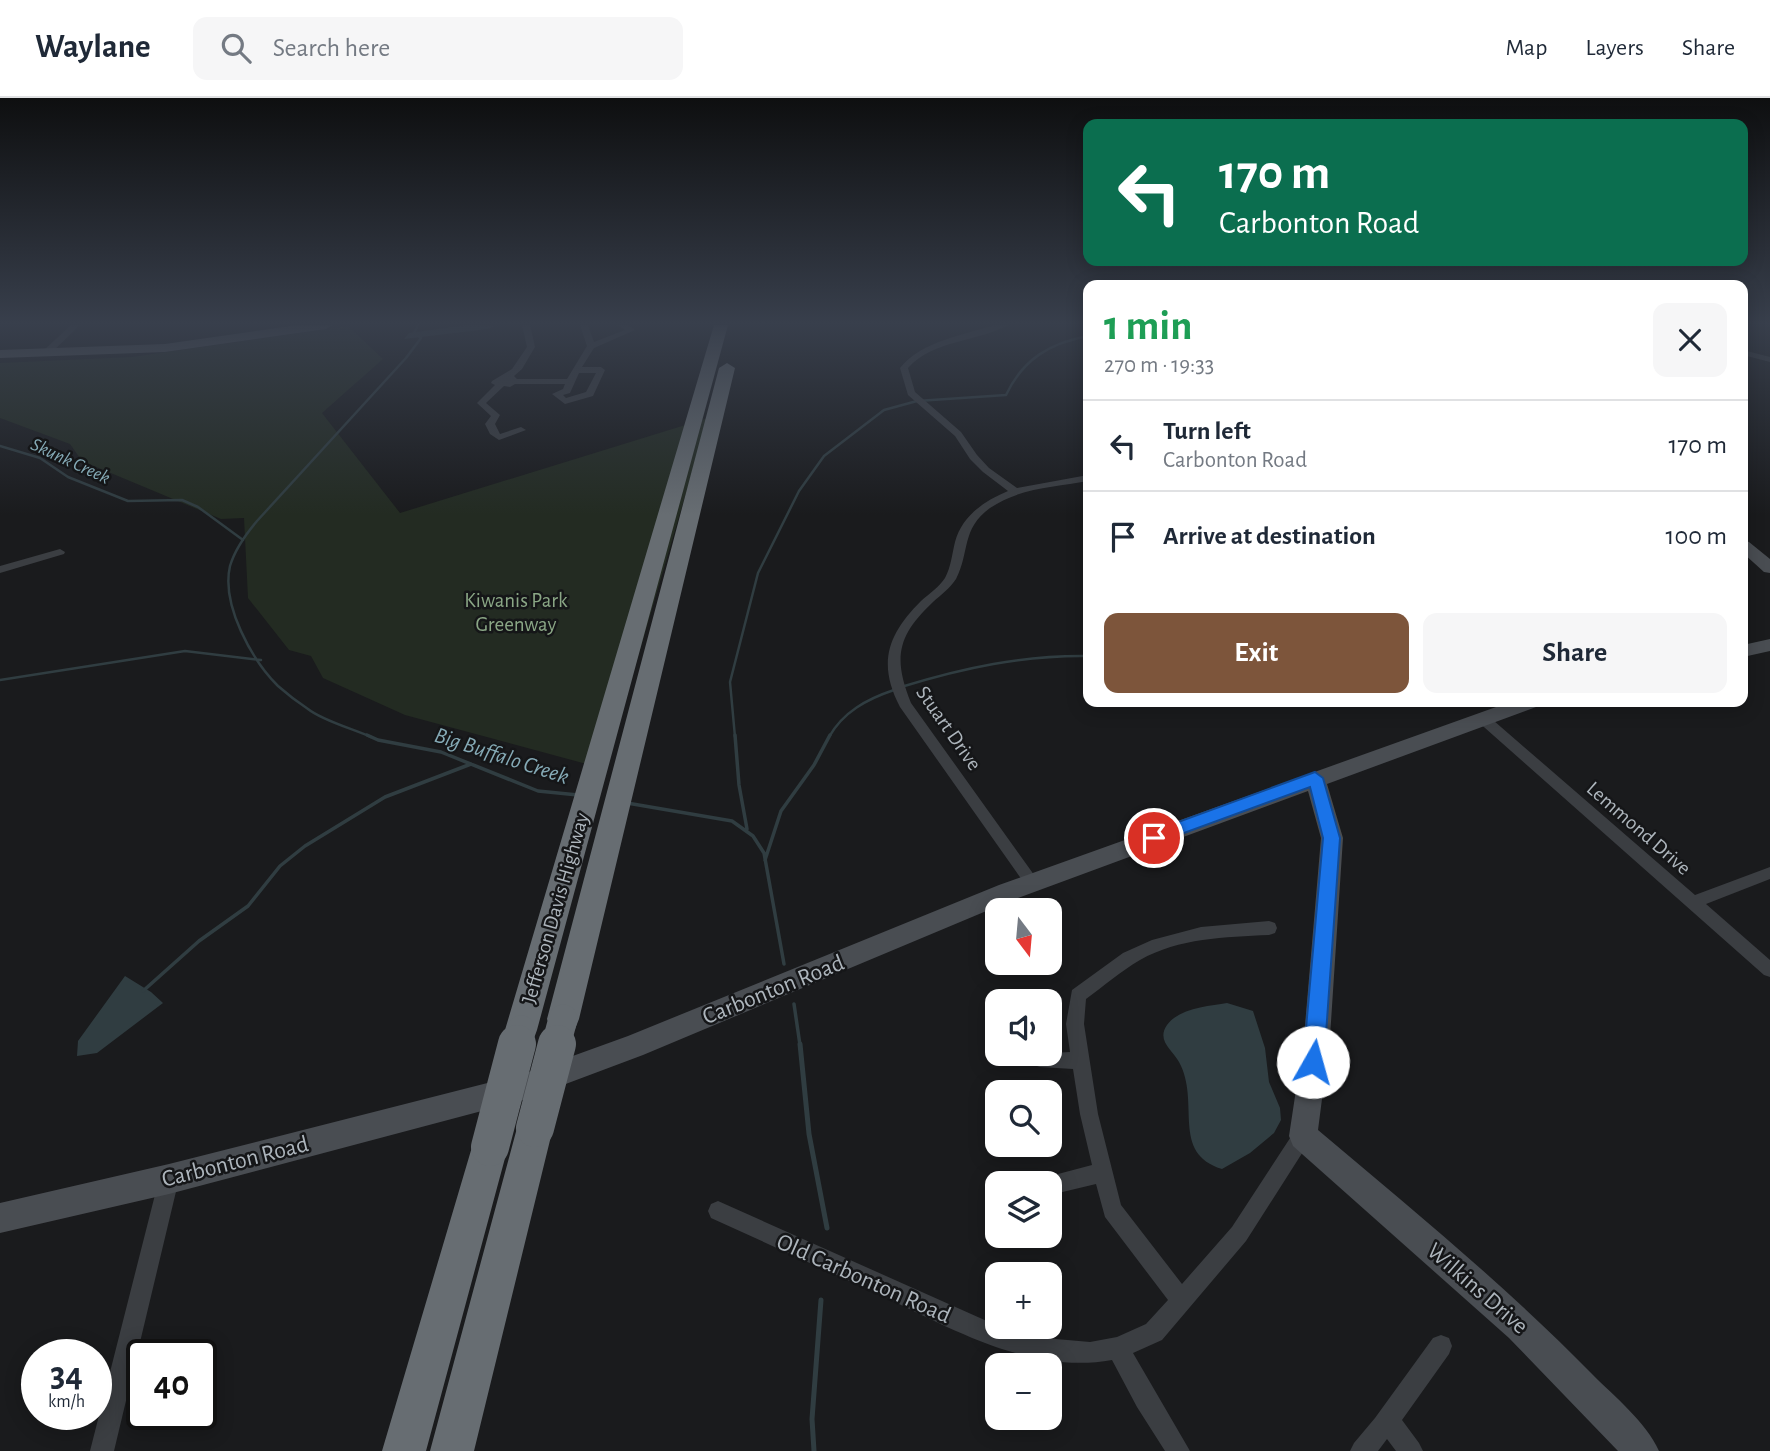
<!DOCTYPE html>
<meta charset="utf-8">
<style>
body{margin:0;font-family:"Alegreya Sans",sans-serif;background:#f6f6f7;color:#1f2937;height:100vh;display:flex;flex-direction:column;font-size:26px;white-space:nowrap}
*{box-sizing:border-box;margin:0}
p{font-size:23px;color:#747a83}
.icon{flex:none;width:38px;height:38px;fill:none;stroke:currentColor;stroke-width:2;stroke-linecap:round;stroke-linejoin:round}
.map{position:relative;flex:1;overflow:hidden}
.panel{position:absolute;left:1083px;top:182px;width:665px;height:427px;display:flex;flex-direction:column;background:#fff;border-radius:14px;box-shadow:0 4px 18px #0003}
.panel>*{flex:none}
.hud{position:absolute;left:1083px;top:21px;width:665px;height:147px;border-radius:14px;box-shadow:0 4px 18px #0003;background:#0b6e4f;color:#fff;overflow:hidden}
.needle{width:46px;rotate:164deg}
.buttons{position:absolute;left:985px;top:800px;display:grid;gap:14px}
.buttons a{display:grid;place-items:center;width:77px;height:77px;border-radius:14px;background:#fff;box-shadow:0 4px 18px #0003;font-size:35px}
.speed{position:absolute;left:21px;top:1241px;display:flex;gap:14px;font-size:35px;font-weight:700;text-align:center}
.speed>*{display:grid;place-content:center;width:91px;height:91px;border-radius:50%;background:#fff;box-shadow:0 4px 18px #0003;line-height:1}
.speed small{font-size:18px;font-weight:400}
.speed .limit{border:4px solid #111;border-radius:10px;background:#fff;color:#111}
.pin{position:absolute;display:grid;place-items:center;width:60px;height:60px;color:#fff;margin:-30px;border:4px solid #fff;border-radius:50%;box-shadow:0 2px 7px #0007}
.me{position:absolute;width:77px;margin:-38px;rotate:7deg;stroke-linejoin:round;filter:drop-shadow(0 0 5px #0008)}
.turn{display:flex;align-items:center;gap:24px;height:147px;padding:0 21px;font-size:32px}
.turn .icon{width:91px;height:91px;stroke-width:2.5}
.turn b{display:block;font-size:49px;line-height:60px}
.round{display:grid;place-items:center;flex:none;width:74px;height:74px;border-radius:14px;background:#f6f6f7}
.overview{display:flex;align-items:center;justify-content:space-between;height:119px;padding:0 21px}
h1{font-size:42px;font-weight:700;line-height:52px;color:#1e9e55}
.primary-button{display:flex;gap:14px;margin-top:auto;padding:14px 21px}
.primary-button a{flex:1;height:80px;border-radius:14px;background:#7d553b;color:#fff;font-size:28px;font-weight:700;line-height:80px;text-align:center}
.primary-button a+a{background:#f6f6f7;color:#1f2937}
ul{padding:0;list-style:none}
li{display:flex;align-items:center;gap:21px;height:91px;padding:0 21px;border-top:2px solid #e0e1e3}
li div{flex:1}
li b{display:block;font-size:26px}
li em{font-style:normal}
header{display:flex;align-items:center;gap:42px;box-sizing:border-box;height:98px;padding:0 35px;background:#fff;border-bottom:2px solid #e0e1e3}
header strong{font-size:33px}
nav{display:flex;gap:38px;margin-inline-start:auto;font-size:24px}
.search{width:490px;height:63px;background:#f6f6f7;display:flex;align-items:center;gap:18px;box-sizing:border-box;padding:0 24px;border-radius:14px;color:#747a83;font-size:26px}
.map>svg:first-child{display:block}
.green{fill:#232b22}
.water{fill:#303d41}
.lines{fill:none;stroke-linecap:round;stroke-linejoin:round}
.stream-far2{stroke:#303d41;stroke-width:2.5}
.stream-far1{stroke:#303d41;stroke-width:3.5}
.stream{stroke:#303d41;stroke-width:5}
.street{fill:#3b3e42;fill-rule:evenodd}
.secondary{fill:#494d52;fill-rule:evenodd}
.primary{fill:#575b60;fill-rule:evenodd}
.highway{fill:#676d72;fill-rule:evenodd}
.highway-bridge-far1{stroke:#676d72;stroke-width:29}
.highway-bridge{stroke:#676d72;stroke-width:38}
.route{fill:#1a73e8;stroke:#114b97;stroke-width:2}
.labels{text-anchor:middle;stroke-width:5;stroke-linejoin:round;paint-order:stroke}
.far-water-label{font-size:19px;font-style:italic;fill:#85aab6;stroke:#151618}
.park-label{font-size:21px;fill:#8aa685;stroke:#151618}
.street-label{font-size:21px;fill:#adb5bc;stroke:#151618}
.water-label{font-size:23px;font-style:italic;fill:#85aab6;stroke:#151618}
.near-street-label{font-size:24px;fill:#adb5bc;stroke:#151618}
</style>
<header>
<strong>Waylane</strong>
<div class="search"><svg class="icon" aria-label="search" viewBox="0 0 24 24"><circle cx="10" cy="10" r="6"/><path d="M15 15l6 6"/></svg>Search here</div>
<nav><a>Map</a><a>Layers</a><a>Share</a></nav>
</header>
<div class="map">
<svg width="1770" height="1353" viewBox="0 0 1770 1353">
<rect width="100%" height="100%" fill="#1a1b1d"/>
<!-- green -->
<path class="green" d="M348 228 383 261 322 315 400 415 708 320 605 671 405 617 323 580 311 558 289 552 248 500 244 420 221 421 82 363 70 346 0 320V265L132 259Z"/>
<!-- water -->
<path class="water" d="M467 227 495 228 488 231 404 241 409 235Z
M125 878 151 894 163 905 97 955 77 958 78 943Z
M1227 905 1253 913 1265 950 1269 984 1280 1010 1281 1022 1274 1035 1250 1055 1222 1071C1170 1055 1201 1004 1179 964 1173 952 1156 943 1167 927 1179 910 1209 908 1227 905Z"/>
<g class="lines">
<!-- stream-far2 -->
<path class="stream-far2" d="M0 348 40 360 68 379 128 403 182 402 198 409 243 442
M0 582 185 553 261 562
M901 589C963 570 1023 557 1088 558
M371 639C354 631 323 623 308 611 299 605 287 596 278 588 252 562 221 507 230 468 235 451 246 436 257 423L406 260 421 240 414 235 418 227
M735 639 730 584 758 475 799 393 824 358 884 312 917 303 1006 297C1023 261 1050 245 1088 238
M829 639C843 614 867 601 894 592"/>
<!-- stream-far1 -->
<path class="stream-far1" d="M367 637 378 642 441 654 538 693 578 697
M735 637 739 687 747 731
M627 705 732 723 753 738 764 755 784 866
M765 762 781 713 814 667 830 637
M143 893 199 843 248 808 280 768 305 748 385 699 471 666
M794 906 800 947"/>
<!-- stream -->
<path class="stream" d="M800 946 809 1036 827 1130
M814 1353 812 1321 821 1202"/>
<!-- street -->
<path class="street" d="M71 227H80L49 257H43V253Z
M522 227H530L535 249 522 271 514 278 517 281H567L587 248 580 227H588L594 244 625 232 617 227H628L635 232 594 250 582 269H601L605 272 593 298 565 306 552 296 563 291 565 286H515L510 289 504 288 486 305 500 317 495 326 500 336 521 329 526 332 499 342 490 336 485 326 491 318 477 305 495 287 491 285 492 283 512 271 527 249ZM579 275H596L586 294 566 300 563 297 570 295Z
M995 227H1008C977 244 933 242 908 270L915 294 961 334 977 357 989 370 1017 390 1088 377V383C1055 389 1019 390 990 410 961 431 970 454 956 481 950 490 941 497 933 504 897 538 893 560 911 605L1037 781 1040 785 1037 789 1032 791 1027 789 900 609C877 565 888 536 921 503 929 496 939 489 945 480 951 469 952 456 955 444 962 418 984 403 1008 393L983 374 970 361 955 338 908 297 900 270C922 243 963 237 995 227Z
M1743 252 1770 259V264L1743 257Z
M60 451 65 454 64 456 0 475V468Z
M1481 615 1486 616 1695 797 1770 769V781L1706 806 1770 862V879L1764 877 1476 622 1474 619Z
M1269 823 1275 825 1277 830 1275 835 1269 837C1225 839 1179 840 1140 862 1121 873 1104 888 1086 901L1084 926 1098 1016 1121 1107 1182 1186 1232 1129 1296 1031 1303 1029 1310 1031 1313 1038 1246 1143 1162 1242 1133 1255 1190 1353H1165L1137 1309 1112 1262C1029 1277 949 1229 876 1195 821 1170 766 1145 711 1120L708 1113 711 1106 718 1103 998 1228 1056 1241 1090 1244 1117 1239 1146 1226 1168 1202 1105 1119 1096 1086 1050 1097V1085H1041L1043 1080 1092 1067 1080 1016 1073 971 1040 969 1034 967 1031 961 1033 956 1070 954 1066 926 1072 892 1123 855 1152 842 1201 829Z
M169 1071 176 1074 179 1081 114 1353H90L159 1081 162 1074Z
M1441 1237 1449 1240 1452 1248 1449 1256 1402 1322 1419 1345 1423 1353H1396L1387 1341 1378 1353H1350L1354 1345 1375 1320 1433 1240Z"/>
<!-- secondary -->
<path class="secondary" d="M1743 442 1749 444 1770 461V475L1764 474 1743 455Z
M1770 541V553L1743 559V547Z
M1510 604H1539L1536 609 1327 686 1343 740 1330 939 1318 1032C1412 1111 1507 1189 1593 1277 1615 1299 1646 1324 1659 1353H1618L1509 1240 1293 1048 1289 1038 1304 939 1321 740 1308 693 1015 801 643 957 523 1002 169 1096 0 1135V1105L169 1066 523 976 628 938 999 787Z"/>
<!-- primary -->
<path class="primary" d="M297 227H332L326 231 165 254 0 260V252L165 246Z"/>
<!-- highway -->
<path class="highway" d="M714 227H728L537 932 533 943 521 947 509 943 505 932Z
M727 265 735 270 579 921 575 931 563 936 551 931 547 921 719 270Z
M535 1013 548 1018 553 1030 474 1353H430L517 1030 522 1018Z
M490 1031 503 1036 508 1049 426 1353H382L472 1049 477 1036Z"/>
<!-- highway-bridge-far1 -->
<path class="highway-bridge-far1" d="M517 947 521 932
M556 947 563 921"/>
<!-- highway-bridge -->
<path class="highway-bridge" d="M535 1030 557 946
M490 1049 517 946"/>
</g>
<!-- sky -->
<linearGradient id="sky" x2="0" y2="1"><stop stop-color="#0e0f10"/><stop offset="0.54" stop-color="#383f4c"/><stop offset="1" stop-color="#383f4c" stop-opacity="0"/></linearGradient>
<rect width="1770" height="417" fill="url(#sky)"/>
<!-- route -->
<path class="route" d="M1315 674 1323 680 1340 740 1324 964 1321 971 1313 974 1306 971 1303 964 1323 740 1310 689 1154 746 1148 744 1146 740 1148 735Z"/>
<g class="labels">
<!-- far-water labels -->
<g class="far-water-label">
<text transform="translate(71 362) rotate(25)" y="7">Skunk Creek</text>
</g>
<!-- park labels -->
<g class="park-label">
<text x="516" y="509">Kiwanis Park<tspan x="516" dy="24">Greenway</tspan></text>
</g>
<!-- street labels -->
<g class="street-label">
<text transform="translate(949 630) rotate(55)" y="7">Stuart Drive</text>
<text transform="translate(1639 730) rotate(41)" y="7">Lemmond Drive</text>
<text transform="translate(555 810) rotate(-74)" y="7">Jefferson Davis Highway</text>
</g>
<!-- water labels -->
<g class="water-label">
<text transform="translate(502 657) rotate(18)" y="8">Big Buffalo Creek</text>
</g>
<!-- near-street labels -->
<g class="near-street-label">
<text transform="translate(773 891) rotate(-22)" y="8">Carbonton Road</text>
<text transform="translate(235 1063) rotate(-14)" y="8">Carbonton Road</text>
<text transform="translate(864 1180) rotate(24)" y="8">Old Carbonton Road</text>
<text transform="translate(1478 1190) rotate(41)" y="8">Wilkins Drive</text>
</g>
</g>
</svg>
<div class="buttons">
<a><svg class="needle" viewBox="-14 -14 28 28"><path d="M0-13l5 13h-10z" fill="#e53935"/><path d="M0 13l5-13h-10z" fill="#747a83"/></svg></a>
<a><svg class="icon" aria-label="sound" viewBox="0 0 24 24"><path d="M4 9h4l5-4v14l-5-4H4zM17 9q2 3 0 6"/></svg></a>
<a><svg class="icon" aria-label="search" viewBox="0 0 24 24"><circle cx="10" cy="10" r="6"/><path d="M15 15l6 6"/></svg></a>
<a><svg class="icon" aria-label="layers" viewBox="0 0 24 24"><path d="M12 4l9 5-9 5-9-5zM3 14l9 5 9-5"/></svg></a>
<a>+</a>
<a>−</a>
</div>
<div class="speed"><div>34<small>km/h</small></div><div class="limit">40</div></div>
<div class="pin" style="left:1154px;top:740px;background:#d93025"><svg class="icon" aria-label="arrive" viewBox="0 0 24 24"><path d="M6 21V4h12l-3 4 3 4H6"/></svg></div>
<svg class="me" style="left:1313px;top:964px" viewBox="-20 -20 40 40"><circle r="19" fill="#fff"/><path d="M0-13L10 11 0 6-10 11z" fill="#1a73e8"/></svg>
<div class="hud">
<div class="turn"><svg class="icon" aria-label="left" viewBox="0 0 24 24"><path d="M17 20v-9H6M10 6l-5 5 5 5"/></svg><div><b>170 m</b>Carbonton Road</div></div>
</div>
<section class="panel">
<div class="overview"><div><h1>1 min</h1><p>270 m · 19:33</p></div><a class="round"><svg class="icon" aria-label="close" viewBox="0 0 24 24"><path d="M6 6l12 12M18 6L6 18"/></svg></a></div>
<ul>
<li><svg class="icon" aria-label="left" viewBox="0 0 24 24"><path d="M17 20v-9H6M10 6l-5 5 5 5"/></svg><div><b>Turn left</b><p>Carbonton Road</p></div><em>170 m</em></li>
<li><svg class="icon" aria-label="arrive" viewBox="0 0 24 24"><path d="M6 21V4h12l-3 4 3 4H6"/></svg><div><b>Arrive at destination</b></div><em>100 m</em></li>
</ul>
<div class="primary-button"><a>Exit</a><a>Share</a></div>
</section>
</div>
